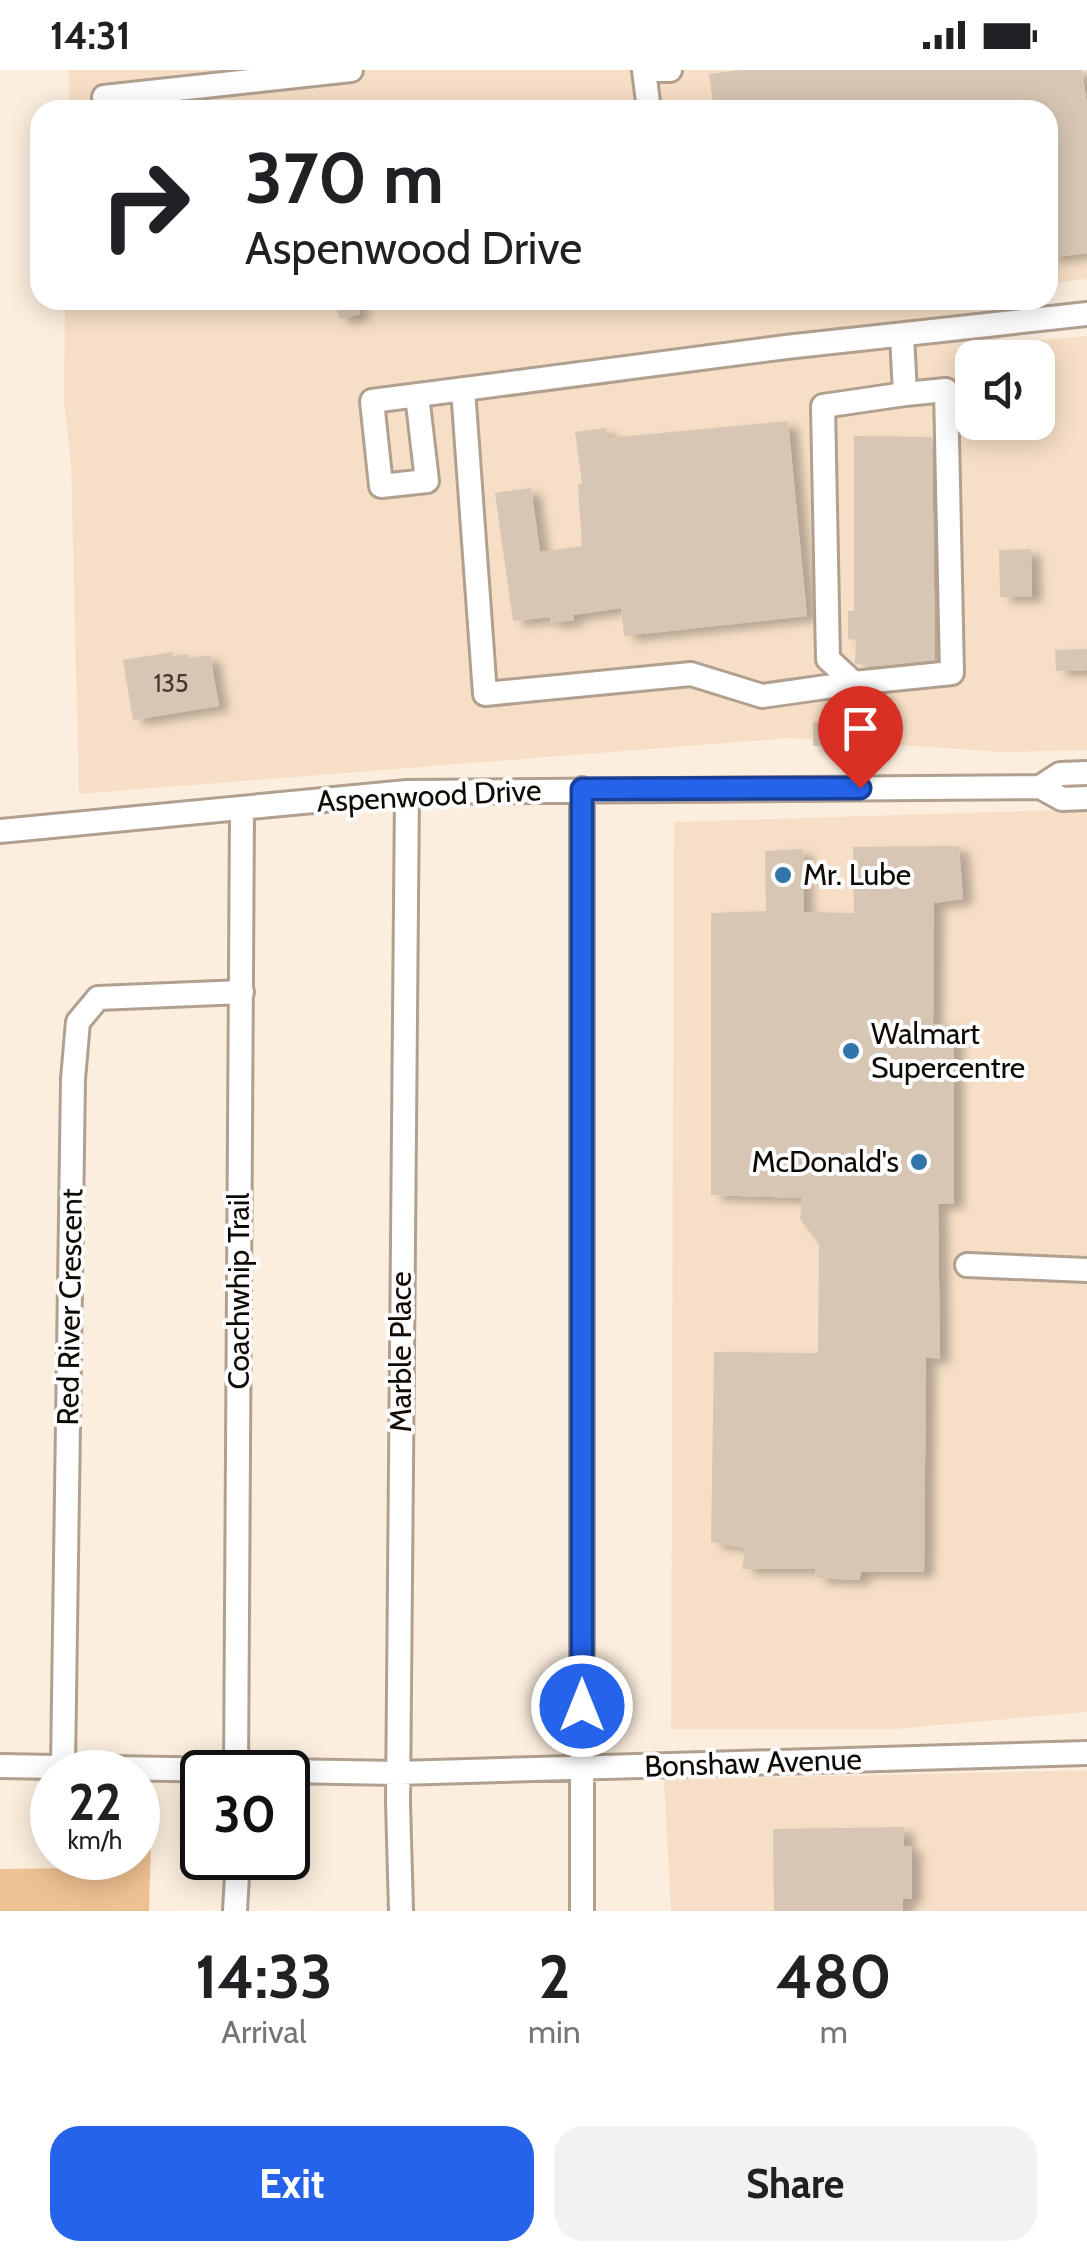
<!DOCTYPE html>
<style>
body{margin:0;font-family:Cabin,sans-serif;background:#f2f2f2;color:#202124;height:100vh;display:flex;flex-direction:column;font-size:38px;white-space:nowrap}
*{box-sizing:border-box;margin:0}
p{font-size:32px;color:#757577}
.icon{flex:none;width:55px;height:55px;fill:none;stroke:currentColor;stroke-width:2;stroke-linecap:round;stroke-linejoin:round}
.map{position:relative;height:1841px;overflow:hidden}
.sheet{display:flex;flex-direction:column;background:#fff;flex:1}
.sheet>*{flex:none}
.hud{position:absolute;left:30px;top:30px;width:1028px;height:210px;border-radius:30px;box-shadow:0 5px 25px #0003;background:#fff;color:#202124;overflow:hidden}
.tools{position:absolute;left:955px;top:270px;display:grid;gap:20px}
.tools a{display:grid;place-items:center;width:100px;height:100px;border-radius:20px;background:#fff;box-shadow:0 5px 25px #0003;font-size:50px}
.speed{position:absolute;left:30px;top:1680px;display:flex;gap:20px;font-size:50px;font-weight:700;text-align:center}
.speed>*{display:grid;place-content:center;width:130px;height:130px;border-radius:50%;background:#fff;box-shadow:0 5px 25px #0003;line-height:1}
.speed small{font-size:25px;font-weight:400}
.speed .limit{border:5px solid #111;border-radius:15px;background:#fff;color:#111}
.pin{position:absolute;display:grid;place-items:center;width:85px;height:85px;color:#fff;margin:-102px -42px;border-radius:50% 50% 50% 0;rotate:-45deg;box-shadow:0 0 10px #0007}
.pin .icon{rotate:45deg}
.me{position:absolute;width:110px;margin:-55px;rotate:0deg;stroke-linejoin:round;filter:drop-shadow(0 0 8px #0008)}
.turn{display:flex;align-items:center;gap:35px;height:210px;padding:0 50px;font-size:45px}
.turn .icon{width:130px;height:130px;stroke-width:2.5}
.turn b{display:block;font-size:70px;line-height:85px}
.eta{display:flex;justify-content:space-evenly;align-items:center;height:170px;text-align:center}
.eta b{font-size:60px;font-weight:700;line-height:70px}
.cta{display:flex;gap:20px;margin-top:auto;padding:20px 50px}
.cta a{flex:1;height:115px;border-radius:30px;background:#2563eb;color:#fff;font-size:40px;font-weight:700;line-height:115px;text-align:center}
.cta a+a{background:#f2f2f2;color:#202124}
.status{display:flex;justify-content:space-between;align-items:center;height:70px;padding:0 50px;background:#fff;direction:ltr}
.status svg{height:28px;fill:currentColor}
.map>svg:first-child{display:block}
.built{fill:#f6dfc6;fill-rule:evenodd}
.green{fill:#edc191}
.building{fill:#d7c6b3;filter:url(#shadow)}
.lines{fill:none;stroke-linecap:round;stroke-linejoin:round}
.minor-casing{stroke:#b1a08f;stroke-width:28}
.minor{stroke:#fff;stroke-width:22}
.route-casing{stroke:#184099;stroke-width:25}
.route{stroke:#2563eb;stroke-width:18}
.poi-dot{fill:#3175aa;stroke:#fdfdfd;stroke-width:4}
.labels{text-anchor:middle;stroke-width:8;stroke-linejoin:round;paint-order:stroke}
.number-label{font-size:25px;fill:#423930}
.street-label{font-size:30px;fill:#100a05;stroke:#fdfdfd}
.poi-label{font-size:30px;fill:#100a05;stroke:#fdfdfd;text-anchor:start}
</style>
<div class="status"><b>14:31</b><svg viewBox="0 0 49 12"><path d="M0 12V9h3v3zM5 12V6h3v6zM10 12V3h3v9zM15 12V0h3v12zM26 1h20v11H26zM47 4h2v5h-2z"/></svg></div>
<div class="map">
<svg width="1087" height="1841" viewBox="0 0 1087 1841">
<defs>
<filter id="shadow"><feDropShadow dx="10" dy="5.5" stdDeviation="5" flood-color="#0004"/></filter>
</defs>
<rect width="100%" height="100%" fill="#fceede"/>
<!-- built -->
<path class="built" d="M69 0H1087V209L1048 214V40H69Z
M65 230H992L1001 274 1087 266V680L1003 682 789 668 79 724 71 392 64 332ZM972 288H1038V352H972Z
M1087 739V1642L896 1659H671L674 752Z
M1087 1700V1841H671L664 1710Z"/>
<!-- green -->
<path class="green" d="M138 1732H152L149 1841H0V1799L75 1798 77 1788H138Z"/>
<!-- building -->
<path class="building" d="M741 0H1082L1087 35V183L1048 188V40H714L709 4Z
M190 33 198 40H136V39Z
M333 230H357L360 244 340 249Z
M788 351 807 546 624 566 621 538 573 545 574 550 550 553V547L513 551 495 423 531 418 540 482 582 476 578 415 582 414 575 362 606 358 607 368Z
M854 366 932 367 935 590 877 596 855 594 856 570 848 569V541H854Z
M1031 479 1032 527H1000L999 480Z
M1087 579V600L1056 601 1055 580Z
M173 582 172 587 187 584 188 588 210 585 219 636 133 650 123 590Z
M813 652H836V676H813Z
M959 776 963 829 934 833 933 954 954 955V1133L938 1134 940 1289 926 1287 924 1502H861L859 1510 816 1508 815 1499H742L745 1478 711 1472 714 1282 818 1283 819 1174 800 1149 802 1128 711 1125V843L766 841 765 781 803 779 804 842 854 843 853 777Z
M904 1757V1776H912V1829H903V1841H774L773 1759Z"/>
<g class="lines">
<defs>
<path id="minor" d="M104 27 351 0
M649 40 644 0H670
M902 265 905 324 823 336 828 589 854 613 952 603 946 320 905 324
M463 319 485 624 691 604 762 626 854 613
M417 325 427 411 381 416 372 331 786 277 1087 244
M1040 717 1060 704 1087 703
M0 761 407 722 1040 717 1062 729 1087 728
M967 1195 1087 1200
M0 1696 398 1703 1087 1683
M63 1697 73 1009 78 952 98 928 242 922
M236 1702 242 740
M235 1841 238 1788
M401 1841 398 1732 407 722
M582 1841V719"/>
</defs>
<!-- minor casing -->
<use href="#minor" class="minor-casing"/>
<!-- minor -->
<use href="#minor" class="minor"/>
</g>
<g class="lines">
<defs>
<path id="route" d="M582 1636V719L860 718"/>
</defs>
<!-- route casing -->
<use href="#route" class="route-casing"/>
<!-- route -->
<use href="#route" class="route"/>
</g>
<!-- markers -->
<g class="poi-dot">
<circle cx="783" cy="805" r="10"/>
<circle cx="851" cy="981" r="10"/>
<circle cx="919" cy="1092" r="10"/>
</g>
<g class="labels">
<!-- number labels -->
<g class="number-label">
<text x="171" y="622">135</text>
</g>
<!-- street labels -->
<g class="street-label">
<text transform="translate(429 726) rotate(-3)" y="10">Aspenwood Drive</text>
<text transform="translate(239 1221) rotate(-90)" y="10">Coachwhip Trail</text>
<text transform="translate(70 1237) rotate(-89)" y="10">Red River Crescent</text>
<text transform="translate(401 1282) rotate(-90)" y="10">Marble Place</text>
<text transform="translate(753 1693) rotate(-2)" y="10">Bonshaw Avenue</text>
</g>
<!-- poi labels -->
<g class="poi-label">
<text x="803" y="815">Mr. Lube</text>
<text x="871" y="974">Walmart<tspan x="871" dy="34">Supercentre</tspan></text>
<text x="899" y="1102" text-anchor="end">McDonald's</text>
</g>
</g>
</svg>
<div class="tools">
<a><svg class="icon" aria-label="sound" viewBox="0 0 24 24"><path d="M4 9h4l5-4v14l-5-4H4zM17 9q2 3 0 6"/></svg></a>
</div>
<div class="speed"><div>22<small>km/h</small></div><div class="limit">30</div></div>
<div class="pin" style="left:860px;top:718px;background:#d93025"><svg class="icon" aria-label="arrive" viewBox="0 0 24 24"><path d="M6 21V4h12l-3 4 3 4H6"/></svg></div>
<svg class="me" style="left:582px;top:1636px" viewBox="-20 -20 40 40"><circle r="17" fill="#2563eb" stroke="#fff" stroke-width="3"/><path d="M0-11L8 9 0 5-8 9z" fill="#fff"/></svg>
<div class="hud">
<div class="turn"><svg class="icon" aria-label="right" viewBox="0 0 24 24"><path d="M7 20v-9h11M14 6l5 5-5 5"/></svg><div><b>370 m</b>Aspenwood Drive</div></div>
</div>
</div>
<section class="sheet">
<div class="eta">
<div><b>14:33</b><p>Arrival</p></div>
<div><b>2</b><p>min</p></div>
<div><b>480</b><p>m</p></div>
</div>
<div class="cta"><a>Exit</a><a>Share</a></div>
</section>
